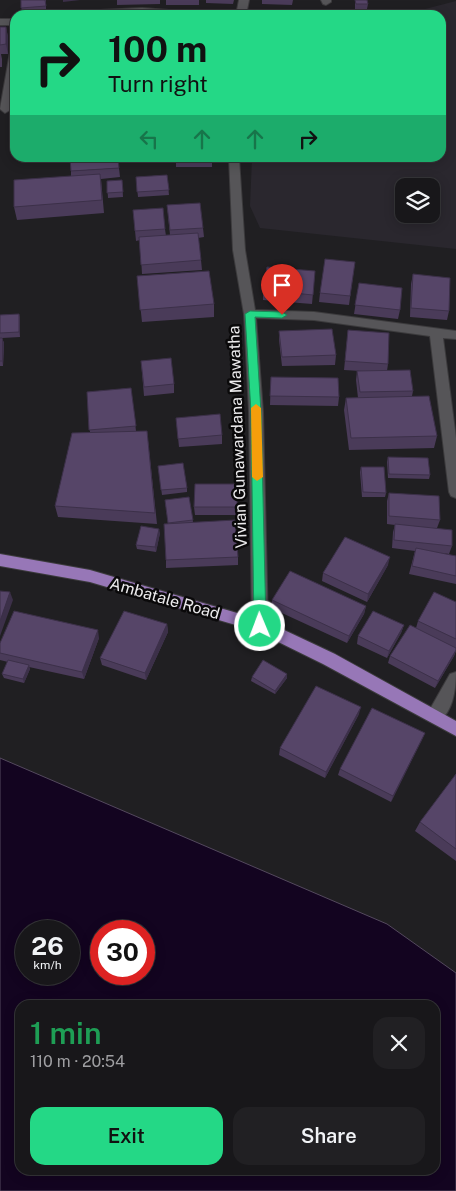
<!DOCTYPE html>
<meta charset="utf-8">
<style>
body{margin:0;font-family:"Public Sans",sans-serif;background:#212023;color:#f1f3f6;height:100vh;display:flex;flex-direction:column;font-size:19px;white-space:nowrap}
*{box-sizing:border-box;margin:0}
p{font-size:16px;color:#9f9fa2}
.icon{flex:none;width:28px;height:28px;fill:none;stroke:currentColor;stroke-width:2;stroke-linecap:round;stroke-linejoin:round}
.map{position:relative;flex:1;overflow:hidden}
.drawer{position:absolute;left:15px;top:1000px;width:425px;height:175px;display:flex;flex-direction:column;background:#18171a;border-radius:15px;box-shadow:0 2px 12px #0003,0 0 0 1px #363639}
.drawer>*{flex:none}
.banner{position:absolute;left:10px;top:10px;width:436px;height:152px;border-radius:15px;box-shadow:0 2px 12px #0003,0 0 0 1px #363639;background:#24d886;color:#111;overflow:hidden}
.tools{position:absolute;left:395px;top:178px;display:grid;gap:10px}
.tools a{display:grid;place-items:center;width:45px;height:45px;border-radius:10px;background:#18171a;box-shadow:0 2px 12px #0003,0 0 0 1px #363639;font-size:25px}
.speed{position:absolute;left:15px;top:920px;display:flex;gap:10px;font-size:25px;font-weight:700;text-align:center}
.speed>*{display:grid;place-content:center;width:65px;height:65px;border-radius:50%;background:#18171a;box-shadow:0 2px 12px #0003,0 0 0 1px #363639;line-height:1}
.speed small{font-size:12px;font-weight:400}
.speed .limit{border:8px solid #d22;background:#fff;color:#111}
.pin{position:absolute;display:grid;place-items:center;width:42px;height:42px;color:#fff;margin:-51px -21px;border-radius:50% 50% 50% 0;rotate:-45deg;box-shadow:0 0 5px #0007}
.pin .icon{rotate:45deg}
.me{position:absolute;width:55px;margin:-28px;rotate:359deg;stroke-linejoin:round;filter:drop-shadow(0 0 4px #0008)}
.turn{display:flex;align-items:center;gap:18px;height:105px;padding:0 15px;font-size:22px}
.turn .icon{width:65px;height:65px;stroke-width:2.5}
.turn b{display:block;font-size:35px;line-height:42px}
.lanes{display:flex;align-items:center;height:48px;padding:0 15px;background:#0003;justify-content:center;gap:25px;direction:ltr}
.lanes .off{opacity:.35}
.round{display:grid;place-items:center;flex:none;width:52px;height:52px;border-radius:15px;background:#212023}
.summary{display:flex;align-items:center;justify-content:space-between;height:85px;padding:0 15px}
h1{font-size:30px;font-weight:600;line-height:38px;color:#1e9e55}
.action{display:flex;gap:10px;margin-top:auto;padding:10px 15px}
.action a{flex:1;height:58px;border-radius:15px;background:#24d886;color:#111;font-size:20px;font-weight:600;line-height:58px;text-align:center}
.action a+a{background:#212023;color:#f1f3f6}
.map>svg:first-child{display:block}
.built{fill:#2a272e;fill-rule:evenodd}
.water{fill:#130420;stroke:#54495e;fill-rule:evenodd}
.lines{fill:none;stroke-linecap:round;stroke-linejoin:round}
.minor-casing{stroke:#3c3b3d;stroke-width:2}
.major-casing{stroke:#3c3b3d;stroke-width:2}
.minor{fill:#565558;fill-rule:evenodd}
.major{fill:#9777b7;fill-rule:evenodd}
.wall{fill:#4a3b59}
.shaded-wall{fill:#3c3049}
.building{fill:#564568;stroke:#3c3049}
.route{fill:#24d886;stroke:#178c57}
.slow{fill:#f59e0b}
.labels{text-anchor:middle;stroke-width:5;stroke-linejoin:round;paint-order:stroke}
.street-label{font-size:16px;fill:#ecebed;stroke:#0a090a}
</style>
<div class="map">
<svg width="456" height="1191" viewBox="0 0 456 1191">
<rect width="100%" height="100%" fill="#201f22"/>
<!-- built -->
<path class="built" d="M456 1V249L260 228 250 206 252 158H441V15H402ZM404 186H431V214H404Z"/>
<!-- water -->
<path class="water" d="M0 758 387 924 456 973V1191H0ZM26 931H69V974H26ZM101 931H144V974H101ZM20 1005H435V1170H20Z"/>
<g class="lines">
<defs>
<path id="minor" d="M239 0H249L246 15H236Z
M321 0H331V2L326 5 323 4Z
M142 8 196 12 201 15H53L58 12Z
M0 19H15V25H0Z
M15 49V81L10 110 5 113 0 109 10 52Z
M229 158H239L245 250 255 310 314 312 456 331V339L443 338 456 438V498L451 496 449 492 430 336 314 320 256 318 263 412 268 626 265 631 260 633 255 631 252 626 249 412 244 314 233 250Z
M456 672C456 688 453 716 435 723L429 721 427 716 429 711 450 674Z"/>
<path id="major" d="M0 554 90 570 265 621 335 654 456 721V736L323 664 256 631 90 582 0 566Z"/>
</defs>
<!-- minor casing -->
<use href="#minor" class="minor-casing"/>
<!-- major casing -->
<use href="#major" class="major-casing"/>
<!-- minor -->
<use href="#minor" class="minor"/>
<!-- major -->
<use href="#major" class="major"/>
</g>
<!-- wall -->
<path class="wall" d="M21 0H46V11L22 13Z
M117 0H160V4L117 5Z
M166 0H199V5H166Z
M206 0H234L233 4 206 3Z
M262 0H293L292 5 262 4Z
M355 0 368 4 367 9H355Z
M0 27H6L8 37V54H1L2 59V67H0Z
M176 158H212V167H176Z
M119 168 120 177 101 179 104 213 17 220 14 207 71 176V171Z
M167 175 169 195 138 197 136 177Z
M122 180 123 197 108 198 107 181Z
M167 205 203 228 204 237 198 238 201 260 202 270 142 274 140 240 136 241 133 210 165 229 166 236 170 235Z
M355 262 349 305 319 302 320 293Z
M315 271 312 304 263 300V290Z
M413 274 449 311 447 320 410 317 411 284Z
M137 276 214 304V317L142 322Z
M359 283 400 310 398 319 354 314Z
M19 314 20 319V337L2 338 4 343 3 366H0V315Z
M348 330 388 364 387 371 413 391 412 396 437 436 434 448 349 450 344 410 346 398H358L356 380 357 371H361L344 370Z
M279 331 336 355 335 365 282 366 279 340Z
M141 361 174 384V393L144 396Z
M271 377 339 397 338 406 270 405Z
M131 388 136 431H147L157 524 58 517 55 506 90 432 87 392Z
M176 418 222 435V444L179 447Z
M388 457 430 475 429 479 388 478 387 462Z
M158 466 187 488V492L162 495Z
M361 467 386 493 385 497H362L360 472Z
M237 484V515H195L194 507Z
M389 493 440 520 437 528 452 546 449 554 441 553 456 556V584L409 574 415 551 392 548 393 532 395 525 387 524V501Z
M189 497 193 522 238 557V565L166 568V560L168 523 165 500Z
M160 533 156 552 137 549 136 545Z
M388 565 367 602 322 581 323 573Z
M272 600 366 606 364 614 347 643 271 608Z
M456 602V651L454 656 435 688 388 663 390 656 416 628 418 621Z
M167 624 168 632 146 680 102 665 100 658Z
M404 625 401 633 387 658 357 644 358 636Z
M99 638 84 679 29 667 30 669 24 683 4 678 2 674 8 662 0 660V643Z
M252 677 287 678 275 694 251 681Z
M359 714 325 778 279 755 280 748Z
M425 733 391 802 338 775 340 769Z
M456 774V861L415 831 420 822Z"/>
<!-- shaded-wall -->
<path class="shaded-wall" d="M63 0H80L63 2Z
M6 27 8 37V54L6 44Z
M19 314 20 319V337L19 332Z
M2 338 4 343 3 366 2 361Z
M159 529 160 533 156 552 155 547Z
M390 557 388 565 367 602 368 594Z
M10 592 13 600 0 636V621Z
M366 606 364 614 347 643 349 636Z
M167 624 168 632 146 680 145 673Z
M404 625 401 633 387 658 389 651Z
M98 630 99 638 84 679 82 672Z
M456 650 454 656 435 688 438 681Z
M29 665 30 669 24 683 23 679Z
M287 674V678L275 694V691Z
M361 707 359 714 325 778 326 772Z
M425 733 422 740 391 802 393 796Z"/>
<!-- building -->
<path class="building" d="M21 0H45L46 6 21 8Z
M355 0H367L368 4H356Z
M0 27H6V44L0 45Z
M70 158H118L119 168 71 171Z
M100 174 102 200 14 207V180Z
M167 175 169 190 137 192 136 177Z
M122 180 123 192 107 193V181Z
M200 203 203 228 170 230 167 205Z
M163 208 165 229 135 231 133 210Z
M198 233 201 260 141 265 139 237Z
M325 259 355 262 350 296 320 293Z
M267 267 315 271 313 295 263 290Z
M209 271 214 304 140 310 137 276Z
M413 274 450 278 449 311 411 308Z
M359 283 402 288 400 310 355 305Z
M19 314V332L0 333V315Z
M332 329 336 355 282 357 279 331Z
M348 330 389 333 388 364 345 361Z
M0 338H2V361H0Z
M171 358 174 384 144 387 141 361Z
M410 370 413 391 360 392 357 371Z
M271 377 338 378 339 397 270 396Z
M131 388 136 426 89 430 87 392Z
M429 396 437 436 351 438 346 398Z
M220 414 222 435 178 439 176 418Z
M147 431 155 513 55 506 72 433Z
M388 457 428 458 430 475 389 474Z
M183 463 187 488 161 490 158 466Z
M361 467H384L386 493 363 492Z
M195 484H237V507H194Z
M389 493 439 496 440 520 389 516Z
M189 497 193 520 168 523 165 500Z
M235 520 238 557 166 560 164 524Z
M395 524 452 530V546L394 540Z
M141 526 159 529 155 547 136 545Z
M345 537 390 557 368 594 323 573Z
M416 548 456 556V576L412 566Z
M290 571 366 606 349 636 272 600Z
M0 591 10 592 0 621Z
M434 592 456 602V639L418 621Z
M14 611 98 630 82 672 0 653V643Z
M124 611 167 624 145 673 100 658Z
M373 611 404 625 389 651 358 636Z
M410 625 456 648V650L438 681 390 656Z
M8 660 29 665 23 679 2 674Z
M263 660 287 674 275 691 252 677Z
M316 686 361 707 326 772 280 748Z
M372 708 425 733 393 796 340 769Z
M456 774V849L420 822Z"/>
<!-- route -->
<path class="route" d="M250 311 282 312 287 315 282 318 255 317 261 412 266 626 260 632 254 626 251 412 245 314Z"/>
<!-- slow -->
<path class="slow" d="M256 404 261 408 263 477 257 481 252 477 251 408Z"/>
<g class="labels">
<!-- street labels -->
<g class="street-label">
<text transform="translate(237 437) rotate(-92)" y="6">Vivian Gunawardana Mawatha</text>
<text transform="translate(165 598) rotate(16)" y="6">Ambatale Road</text>
</g>
</g>
</svg>
<div class="tools">
<a><svg class="icon" aria-label="layers" viewBox="0 0 24 24"><path d="M12 4l9 5-9 5-9-5zM3 14l9 5 9-5"/></svg></a>
</div>
<div class="speed"><div>26<small>km/h</small></div><div class="limit">30</div></div>
<div class="pin" style="left:282px;top:315px;background:#d93025"><svg class="icon" aria-label="arrive" viewBox="0 0 24 24"><path d="M6 21V4h12l-3 4 3 4H6"/></svg></div>
<svg class="me" style="left:260px;top:626px" viewBox="-20 -20 40 40"><circle r="17" fill="#24d886" stroke="#fff" stroke-width="3"/><path d="M0-11L8 9 0 5-8 9z" fill="#fff"/></svg>
<div class="banner">
<div class="turn"><svg class="icon" aria-label="right" viewBox="0 0 24 24"><path d="M7 20v-9h11M14 6l5 5-5 5"/></svg><div><b>100 m</b>Turn right</div></div>
<div class="lanes"><svg class="icon off" aria-label="left" viewBox="0 0 24 24"><path d="M17 20v-9H6M10 6l-5 5 5 5"/></svg><svg class="icon off" aria-label="ahead" viewBox="0 0 24 24"><path d="M12 20V5M6 11l6-6 6 6"/></svg><svg class="icon off" aria-label="ahead" viewBox="0 0 24 24"><path d="M12 20V5M6 11l6-6 6 6"/></svg><svg class="icon" aria-label="right" viewBox="0 0 24 24"><path d="M7 20v-9h11M14 6l5 5-5 5"/></svg></div>
</div>
<section class="drawer">
<div class="summary"><div><h1>1 min</h1><p>110 m · 20:54</p></div><a class="round"><svg class="icon" aria-label="close" viewBox="0 0 24 24"><path d="M6 6l12 12M18 6L6 18"/></svg></a></div>
<div class="action"><a>Exit</a><a>Share</a></div>
</section>
</div>
